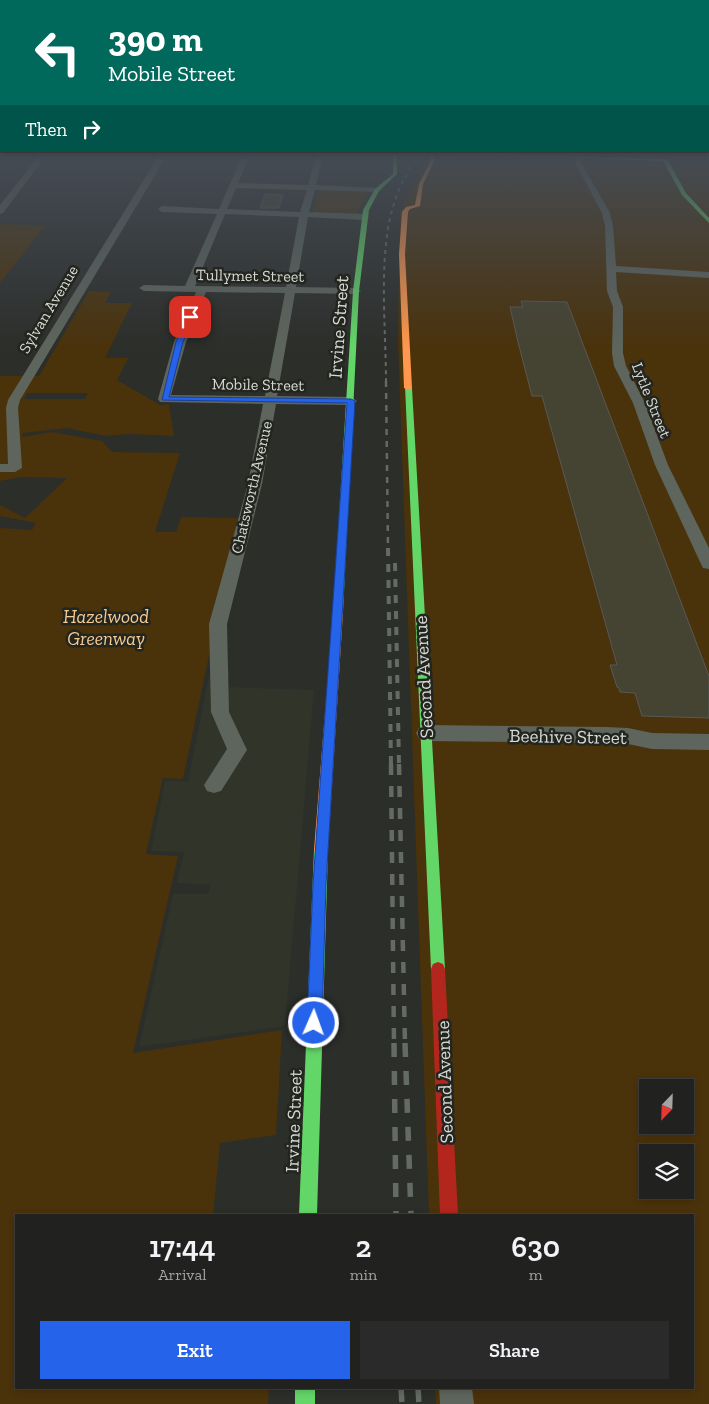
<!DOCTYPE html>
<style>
body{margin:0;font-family:"Zilla Slab",serif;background:#292a29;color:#f1f3f6;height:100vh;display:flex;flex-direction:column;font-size:19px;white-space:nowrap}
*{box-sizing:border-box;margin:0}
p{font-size:16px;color:#a2a4a5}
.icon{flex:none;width:28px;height:28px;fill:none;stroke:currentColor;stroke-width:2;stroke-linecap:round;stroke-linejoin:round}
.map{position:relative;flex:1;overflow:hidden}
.drawer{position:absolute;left:15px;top:1214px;width:679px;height:175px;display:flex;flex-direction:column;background:#212220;border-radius:0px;box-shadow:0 2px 8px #0003,0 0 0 1px #3e3f3e}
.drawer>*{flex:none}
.banner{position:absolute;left:0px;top:0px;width:710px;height:152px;box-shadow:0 2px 8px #0003,0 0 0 1px #3e3f3e;background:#00695c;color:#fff;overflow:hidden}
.needle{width:32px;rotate:203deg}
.controls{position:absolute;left:639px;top:1079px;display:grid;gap:10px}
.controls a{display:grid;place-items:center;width:55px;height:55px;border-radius:0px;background:#212220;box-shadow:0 2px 8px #0003,0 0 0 1px #3e3f3e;font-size:25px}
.pin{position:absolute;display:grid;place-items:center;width:42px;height:42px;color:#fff;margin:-21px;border-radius:10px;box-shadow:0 2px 8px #0006}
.me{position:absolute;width:55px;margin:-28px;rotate:2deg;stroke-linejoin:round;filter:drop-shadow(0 0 4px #0008)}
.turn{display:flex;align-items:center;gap:18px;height:105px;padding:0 25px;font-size:22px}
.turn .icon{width:65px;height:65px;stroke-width:2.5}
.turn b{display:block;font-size:35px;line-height:42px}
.then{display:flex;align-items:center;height:48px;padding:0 25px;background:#0003;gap:10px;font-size:19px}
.eta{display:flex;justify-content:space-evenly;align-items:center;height:85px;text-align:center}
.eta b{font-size:30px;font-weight:600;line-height:35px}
.button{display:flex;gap:10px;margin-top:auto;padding:10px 25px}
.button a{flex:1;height:58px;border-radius:0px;background:#2563eb;color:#fff;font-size:20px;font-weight:600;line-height:58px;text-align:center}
.button a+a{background:#292a29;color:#f1f3f6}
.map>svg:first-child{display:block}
.built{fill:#303429}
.green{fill:#4a320b;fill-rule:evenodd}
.building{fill:#454331;stroke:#595956}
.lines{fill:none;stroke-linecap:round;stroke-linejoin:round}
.street{fill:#5e655d;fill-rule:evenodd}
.fast{fill:#63d668;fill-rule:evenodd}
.slow{fill:#ff974d;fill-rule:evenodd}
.jam{fill:#b3261e;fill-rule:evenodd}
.rail-far4{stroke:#646a64;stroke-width:2;stroke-dasharray:4 4;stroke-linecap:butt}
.rail-far3{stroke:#646a64;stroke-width:2.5;stroke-dasharray:6 6;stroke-linecap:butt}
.rail-far2{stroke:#646a64;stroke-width:4;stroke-dasharray:8 8;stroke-linecap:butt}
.rail-far1{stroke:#646a64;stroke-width:4.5;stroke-dasharray:11 11;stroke-linecap:butt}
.rail{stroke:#646a64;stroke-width:5.5;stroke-dasharray:14 14;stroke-linecap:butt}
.route{fill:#2563eb;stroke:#184099}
.labels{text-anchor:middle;stroke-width:5;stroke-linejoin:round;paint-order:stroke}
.far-street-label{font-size:16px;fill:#d7d9d5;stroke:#23251f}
.street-label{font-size:19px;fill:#d7d9d5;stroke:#23251f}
.park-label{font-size:19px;font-style:italic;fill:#f7ca90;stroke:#23251f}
</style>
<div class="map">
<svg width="709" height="1404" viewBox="0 0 709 1404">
<rect width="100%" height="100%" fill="#2c2e2a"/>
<!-- built -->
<path class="built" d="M210 671H230L227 687 314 690 285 1026 139 1047 173 894H208L211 885 177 883 184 852 151 851 165 781H188Z"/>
<!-- green -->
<path class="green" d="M442 152H709V1404H436L435 1388H692V1215H429L398 340 400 212 426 156ZM648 1088H685V1125H648ZM648 1152H685V1190H648Z
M319 190 368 192 357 214 313 213Z
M0 224 45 226 0 283Z
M89 291 111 292 105 303H132L105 358H128L117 380 160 405 169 404 174 436 129 434 106 436 67 428 23 433 21 437 52 432 102 441 112 452 180 453 155 532H176L181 517 238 518 183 779 163 778 146 854 178 856 133 1053 282 1030 276 1135 220 1143 213 1215H16V1388H269L268 1404H0V528L32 530 36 523 0 516V505L25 518 67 478 21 477 0 481V376H39ZM27 393H88L85 399H24Z"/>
<!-- building -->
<path class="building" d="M265 194 283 195 279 208H260Z
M521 301 567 302 709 676V718L642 716 635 693 620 692 619 688 617 687 610 665H617L542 396H532L518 342 510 307H523Z"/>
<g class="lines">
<!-- street -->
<path class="street" d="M42 152H49L3 213 0 214V205Z
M161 152H169L20 400 18 408 22 468 15 472H0V464H8L6 408 8 400Z
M244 152H251L238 183 308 185 317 152H324L316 185 377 188 381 190 377 192 315 190 309 212 365 214 369 217 365 220 308 217 296 287 356 288 361 291 356 294 295 293 277 396 351 397 357 401 351 405 276 404 262 484 227 624 229 712 247 750 221 791 214 793 207 791 204 785 227 749 211 712 209 624 248 484 263 404 160 402 158 399 174 342 196 292 144 291 139 288 144 285 185 286 217 214 162 212 158 209 162 206 219 209ZM236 188 307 190 300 212 227 209ZM225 214 299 217 286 287 195 286ZM206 292 285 293 265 396 171 395 186 342Z
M571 155 578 157 610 213 613 226 616 266 709 272V278L616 272 617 291 623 307V353L626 366 645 403 668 465 709 548V569L703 568 701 564 655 465 633 403 614 366 612 353 613 307 607 291 605 226 602 213Z
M426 725 606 727 628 728 652 733 709 734V750L652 749 628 744 606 743 426 741 419 738 416 733 419 728Z
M439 1388H472L474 1404H440Z"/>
<!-- fast -->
<path class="fast" d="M393 152H397V174L379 191 369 210 359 291 343 612 338 615 333 612 353 291 363 210 375 189 393 174Z
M446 152 667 159 686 193 709 218V223L682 195 663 161 448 154Z
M405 386 412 388 445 969 443 974 438 976 433 974 431 969Z
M321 844 326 846 328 850 317 1215H299L314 850 316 846Z
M295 1388H315V1404H295Z"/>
<!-- slow -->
<path class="slow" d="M432 152H436L433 157 435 160 423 184 420 206 410 209 408 212 405 254 412 388 408 390 404 388 399 254 402 212 406 207 415 205 419 184 431 160 429 157Z
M338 609 343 612 328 850 326 854 321 856 316 854 314 850 333 612Z"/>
<!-- jam -->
<path class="jam" d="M397 152H445L450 153 448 154Z
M438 962 443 964 445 969 458 1215H440L431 969 433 964Z"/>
<!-- rail-far4 -->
<path class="rail-far4" d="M386 382C386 329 378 257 393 207 398 187 409 170 419 152"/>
<!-- rail-far3 -->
<path class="rail-far3" d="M386 381 388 549"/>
<!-- rail-far2 -->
<path class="rail-far2" d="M388 548 391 765
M395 563 399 765"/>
<!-- rail-far1 -->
<path class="rail-far1" d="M391 764 394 1044
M399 764 405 1044"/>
<!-- rail -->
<path class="rail" d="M394 1043 396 1215
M405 1043 411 1215
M401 1388 402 1404
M418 1388 419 1404"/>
</g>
<!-- sky -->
<linearGradient id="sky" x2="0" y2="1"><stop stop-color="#181917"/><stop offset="0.44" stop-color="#454c55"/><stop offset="1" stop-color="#454c55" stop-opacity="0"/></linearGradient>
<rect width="709" height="348" fill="url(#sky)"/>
<!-- route -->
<path class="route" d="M190 315 194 317 183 342 169 397 351 399 355 401 326 884 322 1023 320 1028 314 1031 309 1028 307 1023 313 884 347 403 162 400 176 342 187 317Z"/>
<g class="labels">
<!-- far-street labels -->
<g class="far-street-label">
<text transform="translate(250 275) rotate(1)" y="6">Tullymet Street</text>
<text transform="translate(48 309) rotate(-59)" y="6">Sylvan Avenue</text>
<text transform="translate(258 384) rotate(1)" y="6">Mobile Street</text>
<text transform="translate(652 400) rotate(68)" y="6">Lytle Street</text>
<text transform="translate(251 487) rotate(-77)" y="6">Chatsworth Avenue</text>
</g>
<!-- street labels -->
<g class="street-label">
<text transform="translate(338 327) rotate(-86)" y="7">Irvine Street</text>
<text transform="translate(423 677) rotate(-93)" y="7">Second Avenue</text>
<text transform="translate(568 736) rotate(1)" y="7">Beehive Street</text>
<text transform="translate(444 1082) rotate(-92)" y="7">Second Avenue</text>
<text transform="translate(293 1121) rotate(-88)" y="7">Irvine Street</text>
</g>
<!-- park labels -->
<g class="park-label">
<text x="106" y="623">Hazelwood<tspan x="106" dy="22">Greenway</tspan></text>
</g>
</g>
</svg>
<div class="controls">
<a><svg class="needle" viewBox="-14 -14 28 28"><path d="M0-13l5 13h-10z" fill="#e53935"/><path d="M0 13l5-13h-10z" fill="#a2a4a5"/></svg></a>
<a><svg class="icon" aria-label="layers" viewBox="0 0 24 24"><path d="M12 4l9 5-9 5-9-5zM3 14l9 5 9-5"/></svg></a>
</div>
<div class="pin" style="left:190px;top:317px;background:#d93025"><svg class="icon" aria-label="arrive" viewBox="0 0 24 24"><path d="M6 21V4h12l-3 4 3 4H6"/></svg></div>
<svg class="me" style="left:314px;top:1023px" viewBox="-20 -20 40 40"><circle r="17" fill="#2563eb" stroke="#fff" stroke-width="3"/><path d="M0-11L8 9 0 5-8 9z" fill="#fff"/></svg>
<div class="banner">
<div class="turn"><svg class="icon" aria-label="left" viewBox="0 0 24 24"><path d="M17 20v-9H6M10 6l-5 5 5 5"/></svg><div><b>390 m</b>Mobile Street</div></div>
<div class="then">Then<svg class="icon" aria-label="right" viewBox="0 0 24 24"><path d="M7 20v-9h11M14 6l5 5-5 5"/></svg></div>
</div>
<section class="drawer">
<div class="eta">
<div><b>17:44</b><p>Arrival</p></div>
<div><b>2</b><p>min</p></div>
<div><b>630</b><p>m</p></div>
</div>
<div class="button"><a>Exit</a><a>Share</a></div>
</section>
</div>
